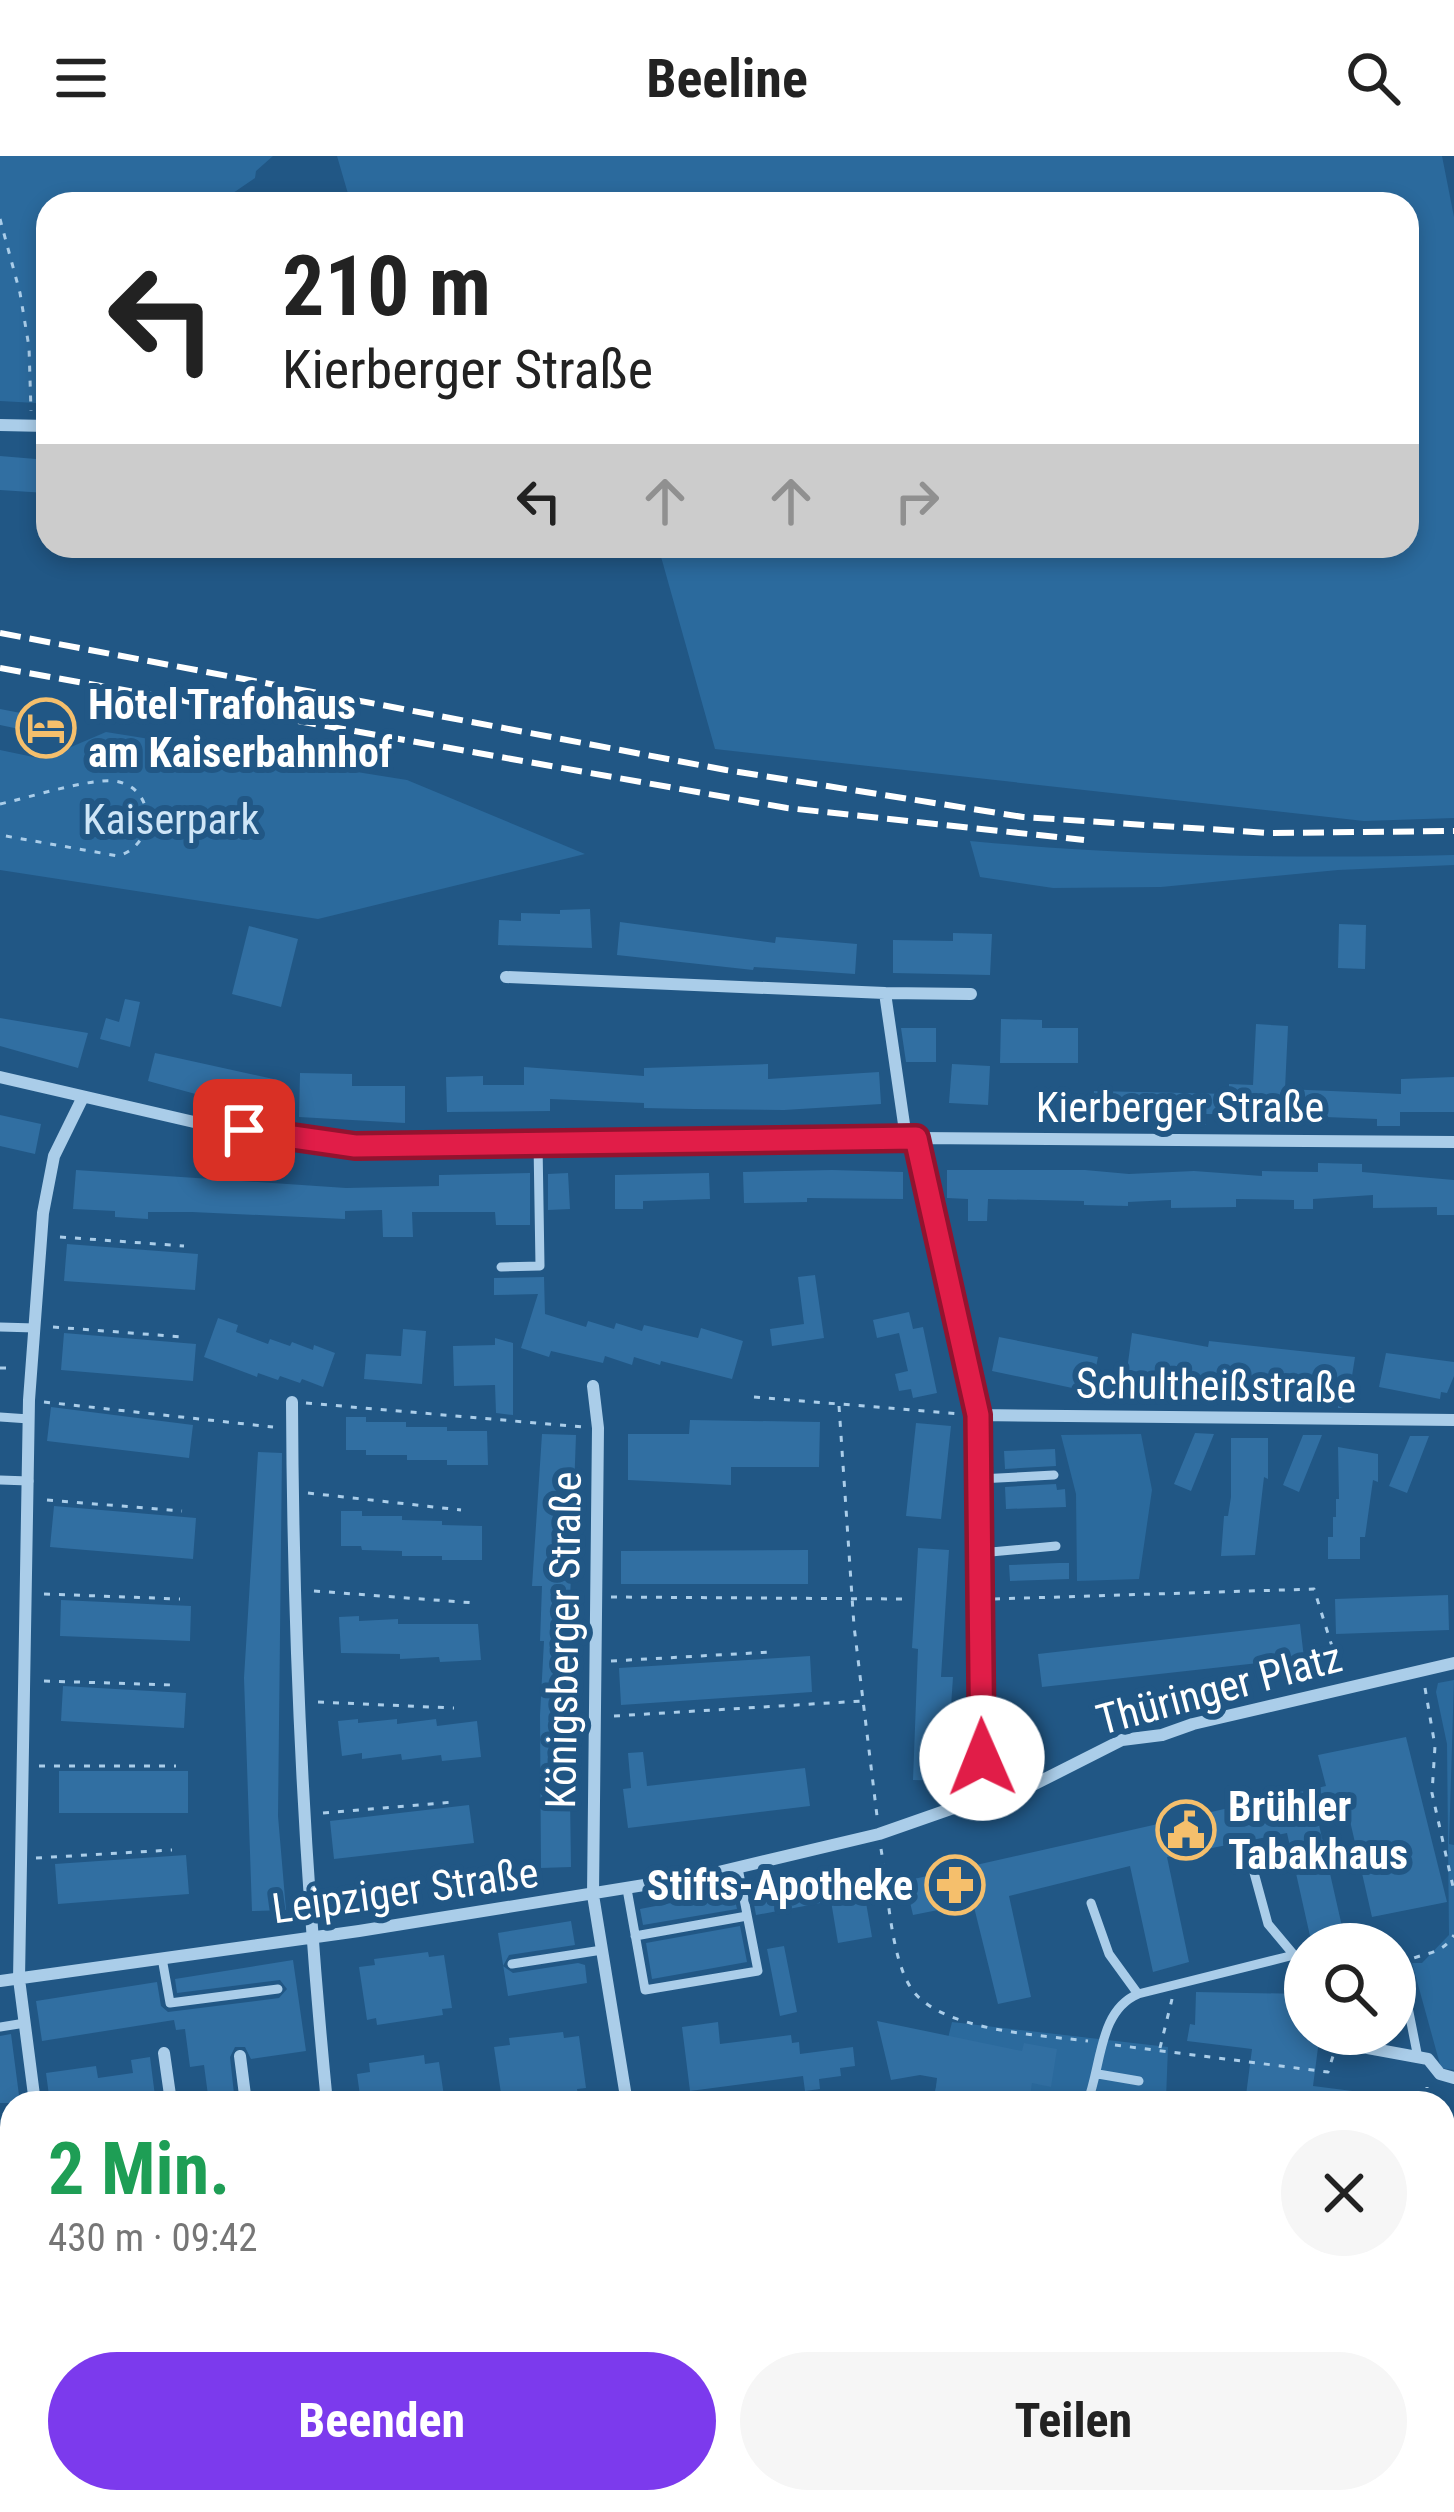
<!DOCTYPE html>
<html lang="de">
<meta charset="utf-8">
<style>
body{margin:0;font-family:"Roboto Condensed",sans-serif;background:#f6f6f6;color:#222;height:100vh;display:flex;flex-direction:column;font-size:45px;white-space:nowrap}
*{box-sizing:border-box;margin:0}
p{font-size:39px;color:#767676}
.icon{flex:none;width:66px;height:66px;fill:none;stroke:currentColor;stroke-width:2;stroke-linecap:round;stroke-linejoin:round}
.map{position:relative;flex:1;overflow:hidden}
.sheet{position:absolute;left:0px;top:1935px;width:1455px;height:423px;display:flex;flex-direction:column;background:#fff;border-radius:36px 36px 0 0;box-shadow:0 6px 18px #0003}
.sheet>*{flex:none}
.top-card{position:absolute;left:36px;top:36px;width:1383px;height:366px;border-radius:36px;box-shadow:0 6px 18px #0003;background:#fff;color:#222;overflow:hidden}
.controls{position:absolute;left:1284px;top:1767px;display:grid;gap:24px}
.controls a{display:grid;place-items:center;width:132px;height:132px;border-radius:50%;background:#fff;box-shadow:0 6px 18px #0003;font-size:60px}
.pin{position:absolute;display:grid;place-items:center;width:102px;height:102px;color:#fff;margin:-51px;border-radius:24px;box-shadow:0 6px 18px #0006}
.me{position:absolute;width:132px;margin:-66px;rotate:359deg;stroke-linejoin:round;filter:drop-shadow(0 0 9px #0008)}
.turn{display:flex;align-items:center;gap:42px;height:252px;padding:0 48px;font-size:54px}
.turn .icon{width:156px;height:156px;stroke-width:2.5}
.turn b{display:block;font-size:84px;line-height:102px}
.lanes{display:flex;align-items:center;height:114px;padding:0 48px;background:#0003;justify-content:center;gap:60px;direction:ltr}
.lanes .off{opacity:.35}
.round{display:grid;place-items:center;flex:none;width:126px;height:126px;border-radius:63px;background:#f6f6f6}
.headline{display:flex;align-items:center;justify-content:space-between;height:204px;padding:0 48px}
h1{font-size:72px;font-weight:700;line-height:90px;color:#1e9e55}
.cta{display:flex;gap:24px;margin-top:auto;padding:24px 48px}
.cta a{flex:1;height:138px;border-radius:72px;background:#7c3aed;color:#fff;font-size:48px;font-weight:700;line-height:138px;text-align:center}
.cta a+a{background:#f6f6f6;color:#222}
header{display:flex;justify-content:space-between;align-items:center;height:156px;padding:0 48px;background:#fff;font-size:54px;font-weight:700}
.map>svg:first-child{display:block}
.green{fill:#2b6a9d}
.building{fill:#316fa2}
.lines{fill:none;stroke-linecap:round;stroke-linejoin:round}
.path{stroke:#aacde9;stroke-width:3;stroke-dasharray:6 9;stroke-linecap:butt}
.service{stroke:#aacde9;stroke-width:9}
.minor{stroke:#aacde9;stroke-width:12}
.secondary{stroke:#d5e7f7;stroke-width:24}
.rail{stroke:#fff;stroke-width:6;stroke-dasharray:21 9;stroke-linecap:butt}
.route-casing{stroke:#92132f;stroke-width:30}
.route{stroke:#e11d48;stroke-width:21}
.labels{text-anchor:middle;stroke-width:12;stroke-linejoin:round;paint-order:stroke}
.poi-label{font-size:42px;font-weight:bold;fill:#fff;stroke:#215785;text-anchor:start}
.park-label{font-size:42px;fill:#cee5f7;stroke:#215785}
.street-label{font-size:42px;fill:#fff;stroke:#215785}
</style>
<header><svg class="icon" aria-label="menu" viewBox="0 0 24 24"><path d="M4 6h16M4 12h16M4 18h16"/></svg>Beeline<svg class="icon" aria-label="search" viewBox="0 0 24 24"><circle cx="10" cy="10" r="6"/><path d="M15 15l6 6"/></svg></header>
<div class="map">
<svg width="1454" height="2356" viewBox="0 0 1454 2356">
<rect width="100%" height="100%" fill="#215785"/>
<!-- green -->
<path class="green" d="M0 0H273L256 15 255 22 217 48H48V191L39 199 36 247 0 245Z
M337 0H1442L1454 61V662L1364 665 715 593 658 390H1407V48H351Z
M106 576 407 624 585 698 318 763 0 714V594L43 603Z
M970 685C1132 700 1292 703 1454 699V709L1338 714 1161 731 1053 732 980 721Z
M1141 1278 1152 1334 1139 1423 1077 1425 1076 1338 1061 1279Z
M1454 1524 1449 1688 1454 1689V1914L1441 1912 1412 1807H1422L1449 1779 1447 1588 1436 1536 1438 1527Z
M952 1866 1168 1891 1166 1943 1185 1947H932Z"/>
<!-- building -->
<path class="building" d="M0 300 48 304 46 337 0 334Z
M0 553 73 567 69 591 52 588 53 580 0 569Z
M590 753 592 792 498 789 499 764 521 765V757L560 758V754Z
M620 766 775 787 776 781 857 788 855 818 754 811 753 814 617 799Z
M1339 768 1366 769 1365 813 1338 812Z
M249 770 298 783 281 851 232 838Z
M953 777 992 778 990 819 893 817V784L953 785Z
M125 843 140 846 130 891 100 883 106 862 119 866Z
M0 862 88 877 78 912 0 890Z
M1001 863 1042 864V872H1078V907H1000Z
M1256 868 1288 870 1285 933 1401 938V923L1454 921V956H1400V970H1377V963L1273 959 1206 958V969L1093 963 1094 935 1229 938V928L1253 929Z
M901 872H936V906H906Z
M155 897 278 924 269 958 148 925Z
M768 908V923L879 916 881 948 784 954 693 953 644 952V947L550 943V955L447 956 446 921 483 920V929H524V911L644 920V912Z
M952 908 990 910 988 949 949 947Z
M300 917 352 918V930H405V967L299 961Z
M0 959 41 968 35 998 0 990Z
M1318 1007 1362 1008V1016L1454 1024V1059H1437V1051L1373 1052V1039L1313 1043V1053H1294V1044L1236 1043V1051L1171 1052V1044L1128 1046V1050L1084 1049V1045L988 1043 987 1065H968V1043L947 1042V1014H1085L1129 1018 1194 1015 1262 1020V1015L1318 1016Z
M76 1014 346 1032 439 1030V1019L530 1017V1069H496L495 1056H412L413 1081H383L382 1054 345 1055V1063L192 1056H148V1063L115 1061V1055L73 1053Z
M832 1014 903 1016V1043L807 1042V1046L744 1047 743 1016Z
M568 1017 570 1053 548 1054V1018Z
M709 1017 710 1043 643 1045V1053H615V1019Z
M67 1088 198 1098 195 1134 64 1125Z
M815 1119 824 1182 772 1190 770 1173 804 1168 798 1121Z
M544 1121 545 1158 586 1171 588 1165 614 1173 616 1167 642 1175 644 1169 698 1182 701 1172 743 1185 732 1223 661 1205 660 1209 634 1201 632 1209 605 1200 603 1207 551 1195 549 1201 521 1192 538 1138 494 1139V1122Z
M909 1156 913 1173 923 1171 937 1237 913 1242 911 1233 899 1235 895 1218 908 1215 899 1177 877 1182 873 1164Z
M218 1162 238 1169 236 1176 268 1188 270 1183 290 1190 292 1186 313 1194 314 1189 335 1197 323 1231 302 1223 300 1227 280 1220 278 1224 258 1217 257 1221 204 1201Z
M403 1173 426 1175 422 1228 364 1223 366 1198 401 1200Z
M64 1177 196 1188 193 1225 61 1214Z
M1132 1177 1208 1191 1209 1185 1355 1201 1347 1252H1338V1239L1303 1233 1302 1238 1229 1227 1228 1230 1127 1214Z
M999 1181 1098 1201 1091 1236 992 1215Z
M495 1182 513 1187V1259L496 1257 495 1229 454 1230 453 1190 495 1189Z
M1386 1197 1454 1206V1220L1447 1237 1441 1236 1440 1243 1379 1231Z
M51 1251 193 1269 189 1302 47 1285Z
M346 1261H366V1266H406V1271H447V1275H487L488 1309H447V1304H407V1299H366V1294H346Z
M690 1264 820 1266 819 1311H731V1329L628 1324V1278H689Z
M916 1267 951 1270 941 1363 906 1360Z
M1195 1277 1214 1278 1191 1335 1174 1328Z
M542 1278 576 1279 568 1501 571 1711 541 1712 540 1559 544 1485H540L542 1430H532Z
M1303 1279H1322L1299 1336 1283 1329Z
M1410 1280H1429L1407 1337 1389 1330Z
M1231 1282H1268V1323L1264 1321 1255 1399 1221 1400 1224 1360H1228L1231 1341Z
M1338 1291 1378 1298V1326L1373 1324 1365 1381H1360V1403H1328V1381H1333V1361H1336V1343H1339Z
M1055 1293 1056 1310 1005 1313 1004 1295Z
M258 1296 282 1297 278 1660 286 1754 252 1755 244 1522Z
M1056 1328 1057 1334 1065 1333 1066 1351 1006 1353 1005 1331Z
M54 1350 196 1362 193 1403 50 1391Z
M341 1355H362V1360H402V1364L442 1365V1369L482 1370V1404H442V1400H402V1395L362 1394 361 1390H341Z
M918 1392 949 1394 941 1521H953L946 1625 913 1624 918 1493 912 1492Z
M808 1394V1428H621V1395Z
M1059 1407H1069V1423L1010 1425 1009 1409Z
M1448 1439 1449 1474 1336 1478 1335 1443Z
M61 1444 191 1450 190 1485 60 1480Z
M359 1460V1465L398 1463V1468H478L481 1504 440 1506 439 1501 400 1503V1498L341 1497 339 1461Z
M1300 1468 1304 1502 1042 1531 1038 1498Z
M810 1500 812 1536 621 1549 619 1512Z
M63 1530 186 1537 184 1572 61 1565Z
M358 1563V1567L397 1563V1568L436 1563 437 1570 477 1565 481 1601 442 1605 441 1599 402 1604 401 1598 362 1603V1597L342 1600 338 1565Z
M1406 1581 1447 1746 1372 1761 1348 1656 1317 1660 1343 1775 1310 1780 1287 1677 1167 1701 1189 1806 1153 1816 1130 1710 1009 1740 1031 1841 998 1848 973 1747 913 1759 905 1725 1326 1630 1318 1599Z
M643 1596 647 1630 805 1612 810 1650 628 1672 623 1633 631 1632 628 1597Z
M59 1615H188V1657H59Z
M469 1649 474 1687 334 1703 330 1665Z
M186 1699 189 1738 58 1748 55 1708Z
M861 1718 872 1781 838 1787 831 1745 756 1759 753 1743 827 1730 826 1724Z
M733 1735 737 1753 643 1769 640 1753Z
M571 1765 575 1789 509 1799 503 1810 513 1817 578 1807 585 1809 587 1827 508 1840 498 1777Z
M740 1770 747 1806 652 1823 646 1787Z
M784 1790 797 1856 780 1860 767 1793Z
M428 1796 429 1801 444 1799 452 1852 442 1853 443 1859 377 1869 376 1862 367 1864 359 1811 375 1809 374 1803Z
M293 1804 306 1895 251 1903 245 1891H235L230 1901 235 1947H209L204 1909 190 1911 185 1873 176 1874 174 1864 42 1885 36 1845 157 1826 161 1850 168 1856 279 1842 287 1833 280 1824 177 1837 175 1823Z
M1196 1836 1305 1838V1882L1319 1884 1313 1930 1368 1937 1367 1947H1245L1252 1893 1187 1885 1190 1868 1195 1869Z
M877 1865 1022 1895 1024 1887 1057 1893 1051 1931 1032 1927 1029 1947H965L935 1940 937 1922 920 1919 891 1924Z
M718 1866 720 1888 791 1879 792 1887 799 1886 800 1898 853 1891 855 1910 840 1912 841 1920 819 1923 820 1933 805 1935 803 1920 690 1935 682 1871Z
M563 1876 564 1882 579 1880 586 1932 577 1933 578 1939 566 1943 535 1947 502 1944 494 1891 510 1889 509 1882Z
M11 1878 20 1947H0V1880Z
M424 1899 425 1908 439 1906 445 1947H361L357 1918 370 1916 369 1907Z
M150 1901 155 1940 50 1947 46 1917 96 1910 98 1922 133 1917 131 1904Z"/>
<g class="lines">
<!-- path -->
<path class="path" d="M0 63 20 137 29 191 31 255
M0 648C27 642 90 622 114 625 156 630 158 688 118 700L0 679
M60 1081 184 1090
M53 1171 183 1181
M0 1212H12
M754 1241 961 1258
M44 1246 273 1271
M306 1247 583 1271
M839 1250 854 1470 877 1660
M308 1337 461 1354
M47 1344 182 1355
M314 1435 475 1447
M44 1438 180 1443
M611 1441 903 1443
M994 1443 1314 1433 1341 1519
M611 1505 771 1496
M44 1525 174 1529
M1425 1532 1435 1590 1432 1637 1454 1735
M318 1546 454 1552
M614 1560 862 1545
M39 1610H176
M323 1657 453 1646
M881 1693C888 1732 890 1800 911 1832 939 1875 1040 1879 1088 1885
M36 1702 172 1694
M1401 1809C1419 1795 1440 1802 1454 1779
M1115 1889 1328 1916 1333 1900
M1160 1892 1172 1843
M1427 1947V1931
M1443 2015 1454 2017"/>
<!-- service -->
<path class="service" d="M501 1111 540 1110 538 987
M0 1171 35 1172
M0 1261 29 1263
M979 1323 1054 1319
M0 1324 29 1325
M980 1397 1056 1390
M1253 1713 1268 1768 1294 1799
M627 1733 645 1834 758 1815 738 1712
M1091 1747 1109 1798 1138 1838 1294 1799 1305 1800
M635 1780 747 1760
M162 1802 170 1847 278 1833
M512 1808 602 1794
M1395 1823 1406 1841 1418 1902
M0 1871 25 1867
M1098 1918 1139 1925
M1087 1947C1102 1910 1098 1855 1138 1838"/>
<!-- minor -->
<path class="minor" d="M0 269 48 270
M506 821 885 837 906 982
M885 837 971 838
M0 921 207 969 355 990 916 982 1454 986
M916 982 978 1259 982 1642
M593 1230 598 1272 593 1739 627 1947
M292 1246C293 1480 304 1714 327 1947
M978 1259 1454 1264
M0 1825 359 1775 706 1719 879 1678 982 1642 1031 1630 1122 1584 1162 1579 1193 1568 1454 1507
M1346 1888 1428 1903 1440 1918 1454 1922
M164 1897 171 1946
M240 1900 246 1947
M35 1947 19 1823 29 1244 43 1057 54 1000 83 941
M745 1947 789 1942
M0 2025 12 2024
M1443 2342 1449 2356
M880 2346 881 2356"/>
<!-- secondary -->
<path class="secondary" d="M1443 2187H1454
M0 2288 12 2284"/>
<!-- rail -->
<path class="rail" d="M0 477 726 614 1023 661 1269 677 1454 675
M0 512 787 652 1084 684"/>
</g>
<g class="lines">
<defs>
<path id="route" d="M244 974 355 990 916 982 978 1259 982 1602"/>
</defs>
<!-- route casing -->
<use href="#route" class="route-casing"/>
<!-- route -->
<use href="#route" class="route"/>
</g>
<!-- icons -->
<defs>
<symbol id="hotel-ring" viewBox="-11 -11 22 22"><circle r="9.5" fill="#215785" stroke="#f5bf6c" stroke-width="1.5"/><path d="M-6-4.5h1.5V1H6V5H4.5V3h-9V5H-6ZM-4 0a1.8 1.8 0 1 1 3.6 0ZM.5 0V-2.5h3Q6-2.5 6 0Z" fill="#f5bf6c"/></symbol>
<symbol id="civic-ring" viewBox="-11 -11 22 22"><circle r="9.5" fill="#215785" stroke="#f5bf6c" stroke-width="1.5"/><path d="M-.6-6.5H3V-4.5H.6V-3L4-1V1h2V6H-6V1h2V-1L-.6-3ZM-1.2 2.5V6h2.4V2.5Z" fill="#f5bf6c"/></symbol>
<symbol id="pharmacy-ring" viewBox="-11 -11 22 22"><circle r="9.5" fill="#215785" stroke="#f5bf6c" stroke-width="1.5"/><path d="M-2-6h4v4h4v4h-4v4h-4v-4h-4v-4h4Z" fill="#f5bf6c"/></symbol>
</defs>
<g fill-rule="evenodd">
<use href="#hotel-ring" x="13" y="539" width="66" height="66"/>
<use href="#civic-ring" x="1153" y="1641" width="66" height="66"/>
<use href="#pharmacy-ring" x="922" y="1696" width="66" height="66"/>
</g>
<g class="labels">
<!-- poi labels -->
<g class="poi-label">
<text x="88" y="563">Hotel Trafohaus<tspan x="88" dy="48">am Kaiserbahnhof</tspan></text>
<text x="1228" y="1665">Brühler<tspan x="1228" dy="48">Tabakhaus</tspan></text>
<text x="913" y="1744" text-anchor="end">Stifts-Apotheke</text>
</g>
<!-- park labels -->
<g class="park-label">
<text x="171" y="678">Kaiserpark</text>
</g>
<!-- street labels -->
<g class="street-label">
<text x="1180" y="966">Kierberger Straße</text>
<text transform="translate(1216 1229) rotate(1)" y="15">Schultheißstraße</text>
<text transform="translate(563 1484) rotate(-89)" y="15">Königsberger Straße</text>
<text transform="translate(1219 1532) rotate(-15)" y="15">Thüringer Platz</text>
<text transform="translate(405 1734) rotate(-8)" y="15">Leipziger Straße</text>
</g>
</g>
</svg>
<div class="controls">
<a><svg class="icon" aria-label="search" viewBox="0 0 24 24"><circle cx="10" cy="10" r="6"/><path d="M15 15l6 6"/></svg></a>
</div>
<div class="pin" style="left:244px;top:974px;background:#d93025"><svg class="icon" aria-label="arrive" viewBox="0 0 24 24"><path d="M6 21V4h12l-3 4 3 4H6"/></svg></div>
<svg class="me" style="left:982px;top:1602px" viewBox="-20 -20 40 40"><circle r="19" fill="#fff"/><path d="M0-13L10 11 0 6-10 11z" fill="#e11d48"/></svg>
<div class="top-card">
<div class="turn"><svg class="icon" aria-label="left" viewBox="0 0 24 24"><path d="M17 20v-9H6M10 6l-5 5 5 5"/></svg><div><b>210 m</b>Kierberger Straße</div></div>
<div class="lanes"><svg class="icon" aria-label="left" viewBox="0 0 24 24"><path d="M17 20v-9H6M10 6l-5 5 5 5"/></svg><svg class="icon off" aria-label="ahead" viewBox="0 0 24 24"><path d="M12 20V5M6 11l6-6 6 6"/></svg><svg class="icon off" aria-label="ahead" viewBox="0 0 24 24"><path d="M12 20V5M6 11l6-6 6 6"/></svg><svg class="icon off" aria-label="right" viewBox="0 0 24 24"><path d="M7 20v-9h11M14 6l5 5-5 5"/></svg></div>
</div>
<section class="sheet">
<div class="headline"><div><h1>2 Min.</h1><p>430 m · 09:42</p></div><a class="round"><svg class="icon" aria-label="close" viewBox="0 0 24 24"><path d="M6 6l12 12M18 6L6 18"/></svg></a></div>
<div class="cta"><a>Beenden</a><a>Teilen</a></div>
</section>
</div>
